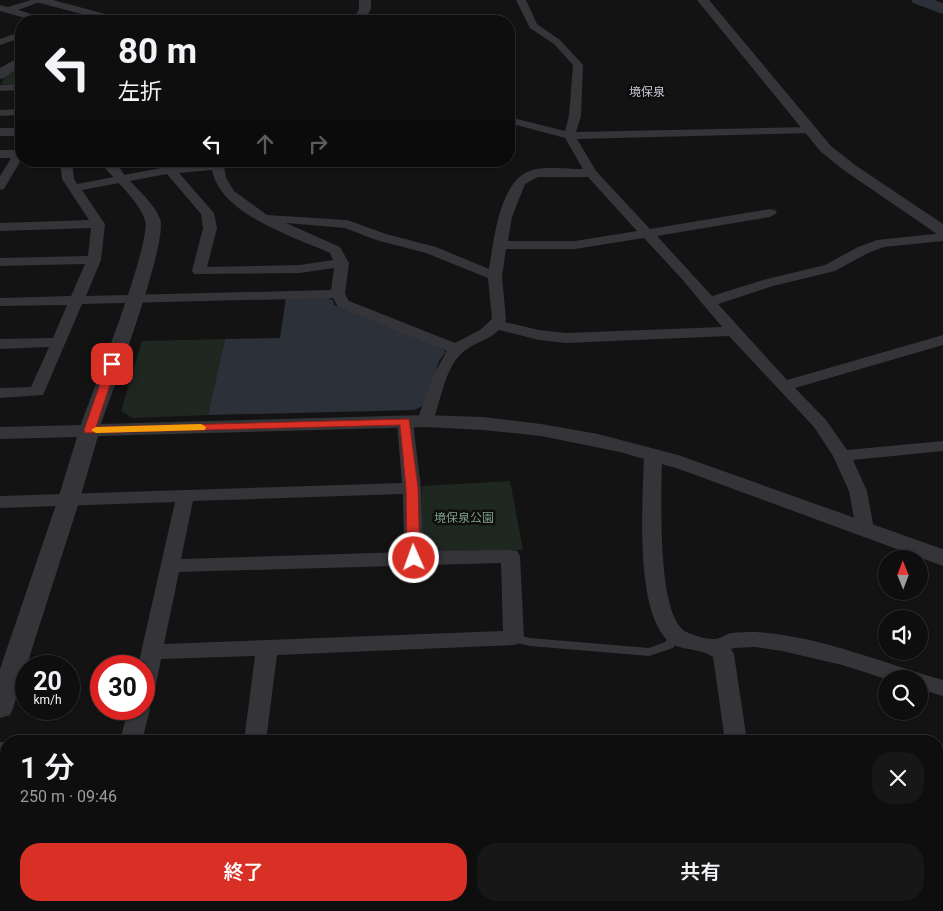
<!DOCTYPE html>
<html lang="ja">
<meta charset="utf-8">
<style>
body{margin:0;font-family:Roboto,"Noto Sans JP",sans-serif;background:#171718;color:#f1f3f6;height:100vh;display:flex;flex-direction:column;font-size:19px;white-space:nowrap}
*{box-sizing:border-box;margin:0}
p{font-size:16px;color:#9b9c9e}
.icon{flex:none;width:28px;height:28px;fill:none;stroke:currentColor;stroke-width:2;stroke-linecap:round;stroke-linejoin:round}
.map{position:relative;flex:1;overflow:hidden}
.drawer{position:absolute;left:0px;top:735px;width:944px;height:176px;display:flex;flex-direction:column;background:#0e0e0f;border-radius:20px 20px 0 0;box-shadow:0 1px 4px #0004,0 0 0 1px #2e2e2f}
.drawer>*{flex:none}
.top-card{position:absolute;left:15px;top:15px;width:500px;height:152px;border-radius:20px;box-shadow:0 1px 4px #0004,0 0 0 1px #2e2e2f;background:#0e0e0f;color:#f1f3f6;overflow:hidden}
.needle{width:32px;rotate:359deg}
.tools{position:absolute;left:878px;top:550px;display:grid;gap:10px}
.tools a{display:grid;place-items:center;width:50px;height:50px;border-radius:50%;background:#0e0e0f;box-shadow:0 1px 4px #0004,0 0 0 1px #2e2e2f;font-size:25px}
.speed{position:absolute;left:15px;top:655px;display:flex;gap:10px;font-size:25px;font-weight:700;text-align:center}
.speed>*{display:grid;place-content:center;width:65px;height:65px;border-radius:50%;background:#0e0e0f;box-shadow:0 1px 4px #0004,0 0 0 1px #2e2e2f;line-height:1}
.speed small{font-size:12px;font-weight:400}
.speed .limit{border:8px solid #d22;background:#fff;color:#111}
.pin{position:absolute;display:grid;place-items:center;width:42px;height:42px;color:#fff;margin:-21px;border-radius:10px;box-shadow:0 2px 8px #0006}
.me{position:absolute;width:55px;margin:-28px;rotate:358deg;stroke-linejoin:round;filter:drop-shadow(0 0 4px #0008)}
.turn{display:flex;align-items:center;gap:18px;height:105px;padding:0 20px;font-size:22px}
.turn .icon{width:65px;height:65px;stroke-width:2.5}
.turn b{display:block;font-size:35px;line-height:42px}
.lanes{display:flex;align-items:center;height:48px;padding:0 20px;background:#0003;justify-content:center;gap:25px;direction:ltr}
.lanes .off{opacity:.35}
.round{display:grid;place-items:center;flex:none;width:52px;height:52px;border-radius:20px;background:#171718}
.summary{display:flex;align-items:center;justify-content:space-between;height:85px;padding:0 20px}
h1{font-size:30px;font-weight:600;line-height:38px}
.action{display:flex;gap:10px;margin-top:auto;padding:10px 20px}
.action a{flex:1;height:58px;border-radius:20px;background:#d93025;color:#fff;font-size:20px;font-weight:600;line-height:58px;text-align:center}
.action a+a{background:#171718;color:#f1f3f6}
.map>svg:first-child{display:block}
.green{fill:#1f2721}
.water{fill:#2c3139}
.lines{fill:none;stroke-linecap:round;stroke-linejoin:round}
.river{fill:#2c3139;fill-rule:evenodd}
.service{fill:#343439;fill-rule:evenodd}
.minor{fill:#343439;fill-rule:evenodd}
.tertiary{fill:#343439;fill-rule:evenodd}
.route{fill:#d93025;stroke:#8d1f18}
.slow{fill:#f59e0b}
.labels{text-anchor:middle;stroke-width:5;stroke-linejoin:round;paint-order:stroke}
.far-quarter-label{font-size:12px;fill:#c6c7d0;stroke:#0e0e0f}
.park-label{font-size:12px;fill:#7e9d85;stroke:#0e0e0f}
</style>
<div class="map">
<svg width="943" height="911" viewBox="0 0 943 911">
<rect width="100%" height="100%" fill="#131314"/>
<!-- green -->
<path class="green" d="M21 64V85L1 84 9 71Z
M225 339 208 415 133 418 121 411 142 341Z
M510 481 523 550 431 553 422 548V486Z"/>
<!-- water -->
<path class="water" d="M326 297 333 300 334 305 439 347 446 352 439 361 425 405 414 410 208 415 225 339 280 338 286 298Z"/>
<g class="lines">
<!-- river -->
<path class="river" d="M911 0H934L943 3V14L913 3Z"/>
<!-- service -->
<path class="service" d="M676 633 680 634 681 637 673 648 649 656 530 646 510 641 509 638 510 635 514 634 530 638 649 648 665 642 672 634Z"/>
<!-- minor -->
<path class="minor" d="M31 0H45L18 10 48 19 50 21H36L0 11V5L8 7Z
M516 0H526L537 24 560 40 583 65 581 116 576 132 812 127 818 130 812 133 577 139 596 171 650 229 770 209 775 210 777 213 770 217 657 236 712 296 763 280 825 265 858 247 877 240 943 233V241L884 247 868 253 835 271 773 286 718 304 787 380 943 335V345L795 388 826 420 847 450 943 441V451L853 460 867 491 874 529 872 533 865 535 858 533 856 529 849 491 833 456 814 427 729 336 566 343 539 340 499 330C489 340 473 343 462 353 445 368 441 400 433 421L431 425H419L417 421 434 374 447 351 338 307 333 298 82 304 43 395 0 398V388L31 387 49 347 0 349V339L53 338 67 305 0 306V298L71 296 85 264 0 266V258L88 256 91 228 0 231V223L89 220 62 179 60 161H72L74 179 77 184 161 168 156 161H169L173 166 223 161 226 178 234 191 267 215 347 220 386 234 436 247 489 269C494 240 499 180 532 170 545 166 569 169 583 169L565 138 509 123V117L565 131 569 116 573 65 554 44 530 28ZM212 170C220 214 294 237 330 253L333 260 300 265 207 267 217 228 214 213 179 173ZM167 174 201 214 203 228 192 271 194 274 300 273 334 268 331 290 86 296 101 260 105 224 82 190ZM538 177H588L637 231 575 241H508L512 217 525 184ZM286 223 345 228 376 240 426 253 488 278 492 319 480 330 455 343 349 301 345 294 349 263 340 247ZM644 238 681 278 722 327 566 333 539 330 505 322 506 319 502 276 506 249H575Z
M21 32V38L0 45V39Z
M21 84V90L0 91V85Z
M21 109V115L0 116V110Z
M0 150H21V160L4 189 0 190V176L11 158H0Z
M405 417 411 418 413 422 421 488 423 551 510 550 517 551 520 556 524 638 521 643 514 645 277 655 266 741H244L255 656 161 659 155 690 152 696 144 698V666H138L175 502 0 508V496L402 483 397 422 399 418ZM403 494 404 552 181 559 193 501ZM501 563 503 631 164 644 179 572Z
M653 449 659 450 662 454C662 491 656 604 682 629 687 634 708 640 714 639 720 639 726 634 732 633 739 632 748 632 755 632 817 635 883 663 943 680V696L919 689V679H886L842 665 782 651 755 647 734 648 731 649 734 654 747 741H725L713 657C700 647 679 652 667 640 634 606 643 500 644 454L647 450Z
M144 702 147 703 150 709 142 741H120L128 709H144Z
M0 742H6V760H0Z
M85 905H111L110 911H84Z
M439 905H465L463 911H437Z
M743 905H770L773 911H746Z"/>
<!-- tertiary -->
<path class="tertiary" d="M34 0H53L124 19 126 21H108L36 2Z
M359 0H371V9L364 21H352L359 9Z
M697 0H709L831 146 855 165 943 224V236L937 234 845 171 821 152Z
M21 56V65L4 78 0 79V68Z
M0 128H21V136H0Z
M102 161H116C124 181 152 197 160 219 169 240 112 393 101 424L425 415 483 417 541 424 598 434 678 455 931 545 943 549V566L679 469 620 452 541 436 483 430 425 427 98 436 80 499 13 708 10 715 0 718V669L58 499 77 437 0 439V427L81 425C92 393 152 243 145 220 140 203 116 181 105 168Z"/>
</g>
<!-- route -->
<path class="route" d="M112 361 117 364 96 427 409 419 418 488 420 558 418 561 414 562 407 558 406 488 400 425 85 433 84 430 107 364Z"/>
<!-- slow -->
<path class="slow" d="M201 424 206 427 205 430 96 433 91 430 96 427Z"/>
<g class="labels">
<!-- far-quarter labels -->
<g class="far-quarter-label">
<text x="647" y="96">境保泉</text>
</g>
<!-- park labels -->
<g class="park-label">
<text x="464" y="522">境保泉公園</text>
</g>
</g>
</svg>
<div class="tools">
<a><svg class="needle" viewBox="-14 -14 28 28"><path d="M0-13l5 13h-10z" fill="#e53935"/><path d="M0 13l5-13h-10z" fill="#9b9c9e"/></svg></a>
<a><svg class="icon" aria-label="sound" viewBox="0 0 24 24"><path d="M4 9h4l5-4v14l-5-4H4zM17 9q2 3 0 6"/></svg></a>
<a><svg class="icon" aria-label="search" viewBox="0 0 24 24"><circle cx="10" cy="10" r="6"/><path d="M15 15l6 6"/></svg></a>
</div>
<div class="speed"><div>20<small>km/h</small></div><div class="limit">30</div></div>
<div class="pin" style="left:112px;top:364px;background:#d93025"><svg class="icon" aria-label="arrive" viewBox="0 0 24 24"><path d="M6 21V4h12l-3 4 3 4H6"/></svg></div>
<svg class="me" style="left:414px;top:558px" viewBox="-20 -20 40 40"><circle r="17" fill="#d93025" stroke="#fff" stroke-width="3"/><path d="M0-11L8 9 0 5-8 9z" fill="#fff"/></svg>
<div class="top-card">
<div class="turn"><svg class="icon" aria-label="left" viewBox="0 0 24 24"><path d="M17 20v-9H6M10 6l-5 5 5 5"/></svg><div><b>80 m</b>左折</div></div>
<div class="lanes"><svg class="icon" aria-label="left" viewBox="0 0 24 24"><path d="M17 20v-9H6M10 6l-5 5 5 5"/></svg><svg class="icon off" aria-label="ahead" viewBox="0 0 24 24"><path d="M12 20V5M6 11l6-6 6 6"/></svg><svg class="icon off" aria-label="right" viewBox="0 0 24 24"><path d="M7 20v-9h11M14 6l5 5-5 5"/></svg></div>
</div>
<section class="drawer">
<div class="summary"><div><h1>1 分</h1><p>250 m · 09:46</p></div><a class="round"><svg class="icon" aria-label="close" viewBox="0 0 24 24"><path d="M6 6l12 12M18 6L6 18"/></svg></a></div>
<div class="action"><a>終了</a><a>共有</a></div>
</section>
</div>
